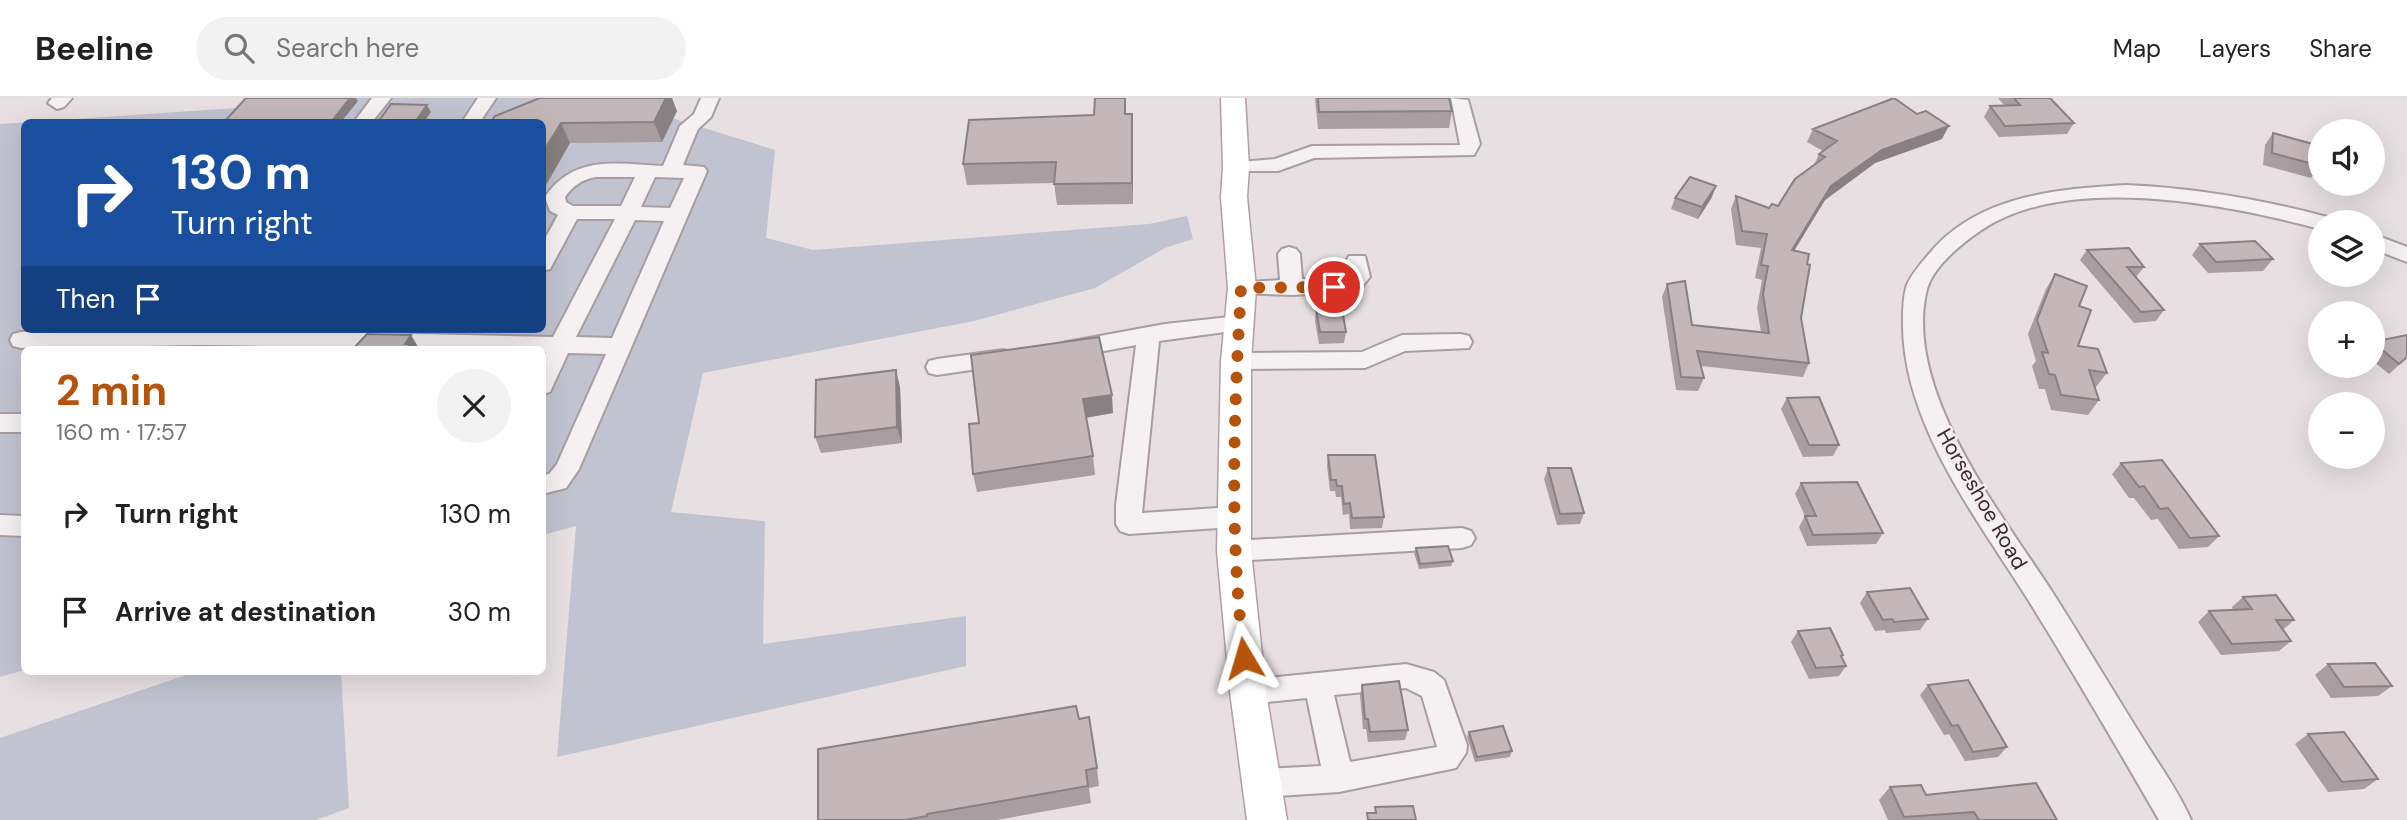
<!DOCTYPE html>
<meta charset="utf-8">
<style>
body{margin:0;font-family:"DM Sans",sans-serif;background:#f2f2f2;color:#222;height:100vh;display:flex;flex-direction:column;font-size:26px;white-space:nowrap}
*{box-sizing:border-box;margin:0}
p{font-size:23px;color:#767676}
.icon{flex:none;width:38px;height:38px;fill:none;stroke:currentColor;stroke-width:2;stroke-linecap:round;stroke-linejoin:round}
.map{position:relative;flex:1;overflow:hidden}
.drawer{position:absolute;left:21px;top:248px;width:525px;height:329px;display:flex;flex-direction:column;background:#fff;border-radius:10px;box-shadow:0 7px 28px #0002}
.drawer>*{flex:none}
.hud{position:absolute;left:21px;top:21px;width:525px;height:214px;border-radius:10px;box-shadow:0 7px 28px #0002;background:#1a4fa0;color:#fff;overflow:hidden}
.fabs{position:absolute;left:2308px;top:21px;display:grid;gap:14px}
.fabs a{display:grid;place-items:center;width:77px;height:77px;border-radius:50%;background:#fff;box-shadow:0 7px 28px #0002;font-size:35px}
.pin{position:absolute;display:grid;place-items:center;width:60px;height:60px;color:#fff;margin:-30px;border:4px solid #fff;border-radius:50%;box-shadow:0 2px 7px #0007}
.me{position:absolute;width:77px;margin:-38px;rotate:353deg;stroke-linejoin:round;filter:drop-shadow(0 0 5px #0008)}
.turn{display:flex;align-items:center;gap:24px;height:147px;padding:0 35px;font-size:32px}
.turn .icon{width:91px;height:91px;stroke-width:2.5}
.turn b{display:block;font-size:49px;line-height:60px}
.then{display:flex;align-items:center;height:66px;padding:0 35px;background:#0003;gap:14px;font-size:26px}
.round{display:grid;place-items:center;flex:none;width:74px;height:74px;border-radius:37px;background:#f2f2f2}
.headline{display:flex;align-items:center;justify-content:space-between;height:119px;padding:0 35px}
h1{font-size:42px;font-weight:700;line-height:52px;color:#b45309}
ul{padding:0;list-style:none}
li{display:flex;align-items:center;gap:21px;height:98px;padding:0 35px}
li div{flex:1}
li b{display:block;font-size:26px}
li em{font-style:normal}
header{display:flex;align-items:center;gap:42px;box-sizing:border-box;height:98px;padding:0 35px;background:#fff;border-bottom:2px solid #e0e0e0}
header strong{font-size:33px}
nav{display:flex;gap:38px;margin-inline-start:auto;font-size:24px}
.search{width:490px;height:63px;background:#f2f2f2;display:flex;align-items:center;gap:18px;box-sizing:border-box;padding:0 24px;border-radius:38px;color:#767676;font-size:26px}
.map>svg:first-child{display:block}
.green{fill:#c1c3d0;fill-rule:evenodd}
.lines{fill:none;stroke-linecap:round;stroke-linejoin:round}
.minor-casing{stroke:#a99da1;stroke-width:4}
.major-casing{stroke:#b19fa5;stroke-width:3}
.minor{fill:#f5f1f2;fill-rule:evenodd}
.major{fill:#fff;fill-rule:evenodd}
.wall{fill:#a89da0}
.shaded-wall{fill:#888082}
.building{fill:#c3b7ba;stroke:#888082;stroke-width:2}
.route{stroke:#b45309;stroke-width:12;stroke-dasharray:0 21.6}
.labels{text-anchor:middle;stroke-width:5;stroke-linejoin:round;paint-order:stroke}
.street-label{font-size:21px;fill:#3c292f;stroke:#f4eef0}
</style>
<header>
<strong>Beeline</strong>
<div class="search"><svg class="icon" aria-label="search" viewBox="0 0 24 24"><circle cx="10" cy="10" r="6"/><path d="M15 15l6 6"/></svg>Search here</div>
<nav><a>Map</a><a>Layers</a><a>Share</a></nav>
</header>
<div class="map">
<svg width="2407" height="722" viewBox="0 0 2407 722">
<rect width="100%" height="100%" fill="#e7dfe1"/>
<!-- green -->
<path class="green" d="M246 0H607L775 52 766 140 813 152 1149 126 1187 118 1193 141 1165 150 1095 190 974 223 703 275 671 414 765 423 763 546 966 518V568L557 659 576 428 543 437 542 252H24V572L0 579V26L236 10ZM24 24H542V231H24Z
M195 574H341L349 710 316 722H0V640Z"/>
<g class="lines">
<defs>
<path id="minor" d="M52 0H72L64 9 57 11 48 5Z
M372 0H391L372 24H354Z
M478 0H496L480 24H462Z
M701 0H719L711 19 698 31 683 67 704 69 707 73 579 371 566 390 542 396V377L549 376 557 366 606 256 568 255 550 294 542 296V262L546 254 542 252 202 247 21 250 13 248 10 242 13 236 21 234 202 231 553 239 615 121H577L550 171 542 173V146L558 117 550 113 545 99C574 56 618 66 663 68L680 28 694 16ZM596 79H635L621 108H573L566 104 565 99C573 88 582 81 596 79ZM655 79 684 80 670 110 641 109ZM635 122 664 123 612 240 576 239Z
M1451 0 1468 2 1480 46 1474 57 1314 60 1278 73H1229L1226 69 1229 65 1275 61 1312 48 1460 47Z
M2126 87C2195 90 2260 101 2327 119L2330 124H2320V131C2226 106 2066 74 1980 133 1961 146 1933 169 1927 191 1902 290 2000 414 2051 492 2081 539 2110 588 2140 636 2157 664 2178 692 2191 722H2159C2118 651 2076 579 2032 508 1980 424 1902 327 1903 224 1903 212 1903 198 1907 187 1913 173 1925 161 1935 149 1984 97 2058 91 2126 87Z
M2373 136 2407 149V164L2373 151Z
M1289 149 1296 151 1300 156 1302 181 1345 180 1348 177 1346 163 1349 158H1365L1370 179 1359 192 1351 194 1292 197 1234 195 1231 190 1234 185 1280 182 1278 156 1282 151Z
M1239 218 1247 221 1250 226 1247 231 1159 243 1142 415 1233 409 1242 412 1246 419 1242 426 1233 429 1129 436 1120 433 1116 426V407L1136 247 1067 260 1059 258 1056 252 1059 246 1067 244 1165 226Z
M1461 236 1469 238 1472 244 1469 250 1405 253 1365 270 1236 271 1228 269 1225 263 1228 257 1236 255 1362 254 1402 237Z
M1003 252 1011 254 1014 260 1011 266 937 277 929 275 926 269 929 263 937 261Z
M0 316H24V334H0Z
M0 417 24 418V438L0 437Z
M1462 430 1471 433 1475 440 1471 447 1462 450 1234 463 1225 460 1221 453 1225 446 1234 443Z
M1406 566 1434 574 1444 582 1467 647 1466 655 1456 670 1339 694 1263 699 1252 695 1248 685 1252 675 1263 671 1321 668 1307 600 1248 606 1238 603 1234 594 1238 585 1248 582ZM1406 590 1422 598 1437 649 1350 664 1334 597Z"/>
<path id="major" d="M1221 0H1245L1249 69 1247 99 1256 190 1251 263V453L1266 594 1287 722H1247L1230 594 1217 453 1221 263 1228 190 1221 99 1223 69Z"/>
</defs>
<!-- minor casing -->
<use href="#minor" class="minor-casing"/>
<!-- major casing -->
<use href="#major" class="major-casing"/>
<!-- minor -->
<use href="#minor" class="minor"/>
<!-- major -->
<use href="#major" class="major"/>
</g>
<!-- wall -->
<path class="wall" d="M1315 0H1449L1452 13 1449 30 1318 31Z
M1998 0H2050L2074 25 2067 36 1999 39 1984 19 1990 8H2005Z
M677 13 662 44 570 45 542 94V24Z
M1126 16H1132L1133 106 1057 107 1054 85 967 87 963 66Z
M1813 31 1942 41 1875 65 1825 102 1794 153 1801 220 1809 265 1803 279 1701 268 1704 280 1698 293 1676 292 1662 199 1667 186 1692 227 1761 234 1757 210 1762 182 1755 180 1761 150 1736 147 1731 111 1736 98 1769 110 1778 108 1814 67 1819 56 1823 53 1807 44Z
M2273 35 2320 68 2311 80 2263 67 2265 47Z
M1712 99 1698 121 1671 111 1675 100Z
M2200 146 2273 161 2263 173 2208 175 2192 157Z
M2087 152 2144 169 2136 179 2164 212 2156 223 2134 225 2080 162Z
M2055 176 2079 208 2078 248 2107 275 2096 289H2094L2099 302 2088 317 2051 312 2045 291H2039L2032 268 2036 263 2028 236 2046 191Z
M1316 211 1346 234 1344 245 1319 246 1315 223Z
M2407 237V260L2389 276 2373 263V244Z
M900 289 902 345 821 355 815 339Z
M1787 300 1839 347 1833 358 1803 359 1781 311Z
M1113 315 1086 319 1093 358 1095 377 977 394 973 376 969 326Z
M1328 357 1384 419 1382 430 1350 431 1349 416 1343 417 1341 399H1336L1335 393H1330L1327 368Z
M2121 365 2219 438 2208 449 2179 451 2158 421 2151 422 2134 400H2129L2112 376Z
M1548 370 1584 415 1580 426 1557 427 1544 381Z
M1801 385 1883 435 1876 446 1807 448 1799 429 1805 418 1795 396Z
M1416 450 1453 463 1451 468 1419 471 1414 455Z
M1867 494 1928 521 1920 532 1886 535 1885 532 1875 533 1860 505Z
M2243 499 2294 522 2283 532 2291 543 2279 553 2221 557 2198 524 2209 513 2233 512 2232 509Z
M1798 533 1843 557 1842 559 1846 568 1839 578 1809 581 1791 544Z
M2328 566 2392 588 2378 598 2331 600 2315 577Z
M1362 587 1408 632 1405 642 1368 644 1366 631H1363L1360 597Z
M1928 587 2007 649 1998 659 1965 663 1949 636 1944 637 1920 597Z
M1079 621 1097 670 1099 688 1089 690 1091 705 997 722H818Z
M1469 634 1512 653 1510 659 1475 664 1467 639Z
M2308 636 2378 681 2364 691 2328 694 2295 646Z
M1890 689 1926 697 2057 722H1888L1879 702Z"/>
<!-- shaded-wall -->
<path class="shaded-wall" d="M350 0H356L358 3 341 24H331Z
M666 0H672L677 13 662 44 654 24Z
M427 7 431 14 424 24H415Z
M1132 16 1133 37V106L1132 85Z
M561 25 570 45 542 94V56Z
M1949 28 1942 41 1875 65 1825 102 1786 166 1792 152 1831 88 1882 52Z
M1716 88 1712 99 1698 121 1702 109Z
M411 237 420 252H406L405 246Z
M896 272 900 289 902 345 897 329Z
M1112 297 1113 315 1085 320 1083 301Z"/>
<!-- building -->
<path class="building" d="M246 0H350L331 24H224Z
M540 0H666L654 24 561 25 542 56V24H491L495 18Z
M1095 0H1125V16H1132V85L1054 86 1056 64 963 66 969 22 1094 17Z
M1318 0H1449L1452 13 1319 14Z
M1894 0 1917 16 1926 13 1949 28 1882 52 1831 88 1792 152 1809 156 1807 166 1810 167 1801 220 1809 265 1697 253 1704 280 1681 279 1667 186 1685 183 1692 227 1769 235 1763 196 1768 168 1761 167 1767 136 1742 133 1736 98 1769 110 1772 106 1778 108 1795 81 1825 59 1819 56 1837 43 1813 31Z
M2014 0H2050L2074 25 2005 28 1990 8 2020 7Z
M391 6 427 7 415 24H378Z
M2273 35 2320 48V68L2272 55Z
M1690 79 1716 88 1702 109 1675 100Z
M2255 143 2273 161 2216 164 2200 146Z
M2129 150 2144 169H2127L2164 212 2141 214 2087 152Z
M2055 176 2087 188 2079 208 2091 212 2078 248 2098 251 2107 275 2089 272 2099 302 2061 297 2055 277 2049 276 2042 254 2048 255 2037 222Z
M1316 211H1342L1346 234H1320Z
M367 236 411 237 405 246H410L406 252H352Z
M2407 237V259L2399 266 2373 244Z
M1099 239 1112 297 1083 301 1093 358 973 376 969 326 979 325 971 257Z
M896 272 897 329 815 339 816 282Z
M1819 299 1839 347H1809L1787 300Z
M1328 357H1375L1384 419 1352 420 1350 405 1344 406 1342 388H1337L1336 382H1331Z
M2162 362 2219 438 2190 440 2168 410 2160 411 2144 388 2139 389 2121 365Z
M1548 370H1571L1584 415 1560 416Z
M1857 384 1883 435 1813 437 1805 418H1816L1801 385Z
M1448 448 1453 463 1420 466 1416 450Z
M1910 490 1928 521 1894 524 1892 521 1883 522 1867 494Z
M2276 497 2294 522H2276L2291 543 2232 546 2209 513 2252 511 2243 499Z
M1830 530 1843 557 1841 558 1846 568 1816 570 1798 533Z
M2375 565 2392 588 2344 589 2328 566Z
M1968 582 2007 649 1973 654 1958 627 1952 628 1928 587Z
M1399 583 1408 632 1370 634 1368 621H1365L1362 587Z
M1076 608 1079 621 1089 619 1097 670 1086 672 1088 688 927 716V718L905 722H818V651Z
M1503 628 1512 653 1477 659 1469 634Z
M2344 634 2378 681 2342 684 2308 636Z
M2036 685 2057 722H1979L1974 714 1904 719 1890 689 1921 687 1926 697Z
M1413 708 1416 722H1368L1367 715H1376L1375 709Z"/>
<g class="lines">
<!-- route -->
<path class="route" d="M1244 560C1229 436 1234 314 1241 190L1334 189"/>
</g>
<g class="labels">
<!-- street labels -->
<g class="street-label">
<text transform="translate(1982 401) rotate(60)" y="7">Horseshoe Road</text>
</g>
</g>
</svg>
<div class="fabs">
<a><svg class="icon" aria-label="sound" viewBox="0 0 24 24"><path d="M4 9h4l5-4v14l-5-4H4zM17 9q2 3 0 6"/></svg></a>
<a><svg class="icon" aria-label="layers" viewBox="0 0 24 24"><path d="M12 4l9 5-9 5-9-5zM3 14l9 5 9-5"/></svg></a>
<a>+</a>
<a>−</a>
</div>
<div class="pin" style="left:1334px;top:189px;background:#d93025"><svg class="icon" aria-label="arrive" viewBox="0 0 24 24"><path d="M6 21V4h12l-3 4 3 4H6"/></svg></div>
<svg class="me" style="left:1244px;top:560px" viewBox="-20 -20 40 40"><path d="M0-17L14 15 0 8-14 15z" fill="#b45309" stroke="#fff" stroke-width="4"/></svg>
<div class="hud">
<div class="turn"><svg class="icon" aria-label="right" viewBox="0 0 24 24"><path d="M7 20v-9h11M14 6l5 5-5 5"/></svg><div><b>130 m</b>Turn right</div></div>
<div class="then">Then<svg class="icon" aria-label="arrive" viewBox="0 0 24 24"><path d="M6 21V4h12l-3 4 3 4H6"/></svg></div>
</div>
<section class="drawer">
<div class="headline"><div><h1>2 min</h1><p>160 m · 17:57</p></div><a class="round"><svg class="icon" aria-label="close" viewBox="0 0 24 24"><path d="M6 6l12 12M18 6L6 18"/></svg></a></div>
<ul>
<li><svg class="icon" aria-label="right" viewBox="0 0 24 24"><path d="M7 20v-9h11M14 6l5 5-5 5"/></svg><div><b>Turn right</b></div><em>130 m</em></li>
<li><svg class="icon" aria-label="arrive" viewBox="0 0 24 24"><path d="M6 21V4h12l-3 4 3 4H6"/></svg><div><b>Arrive at destination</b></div><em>30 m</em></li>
</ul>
</section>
</div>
